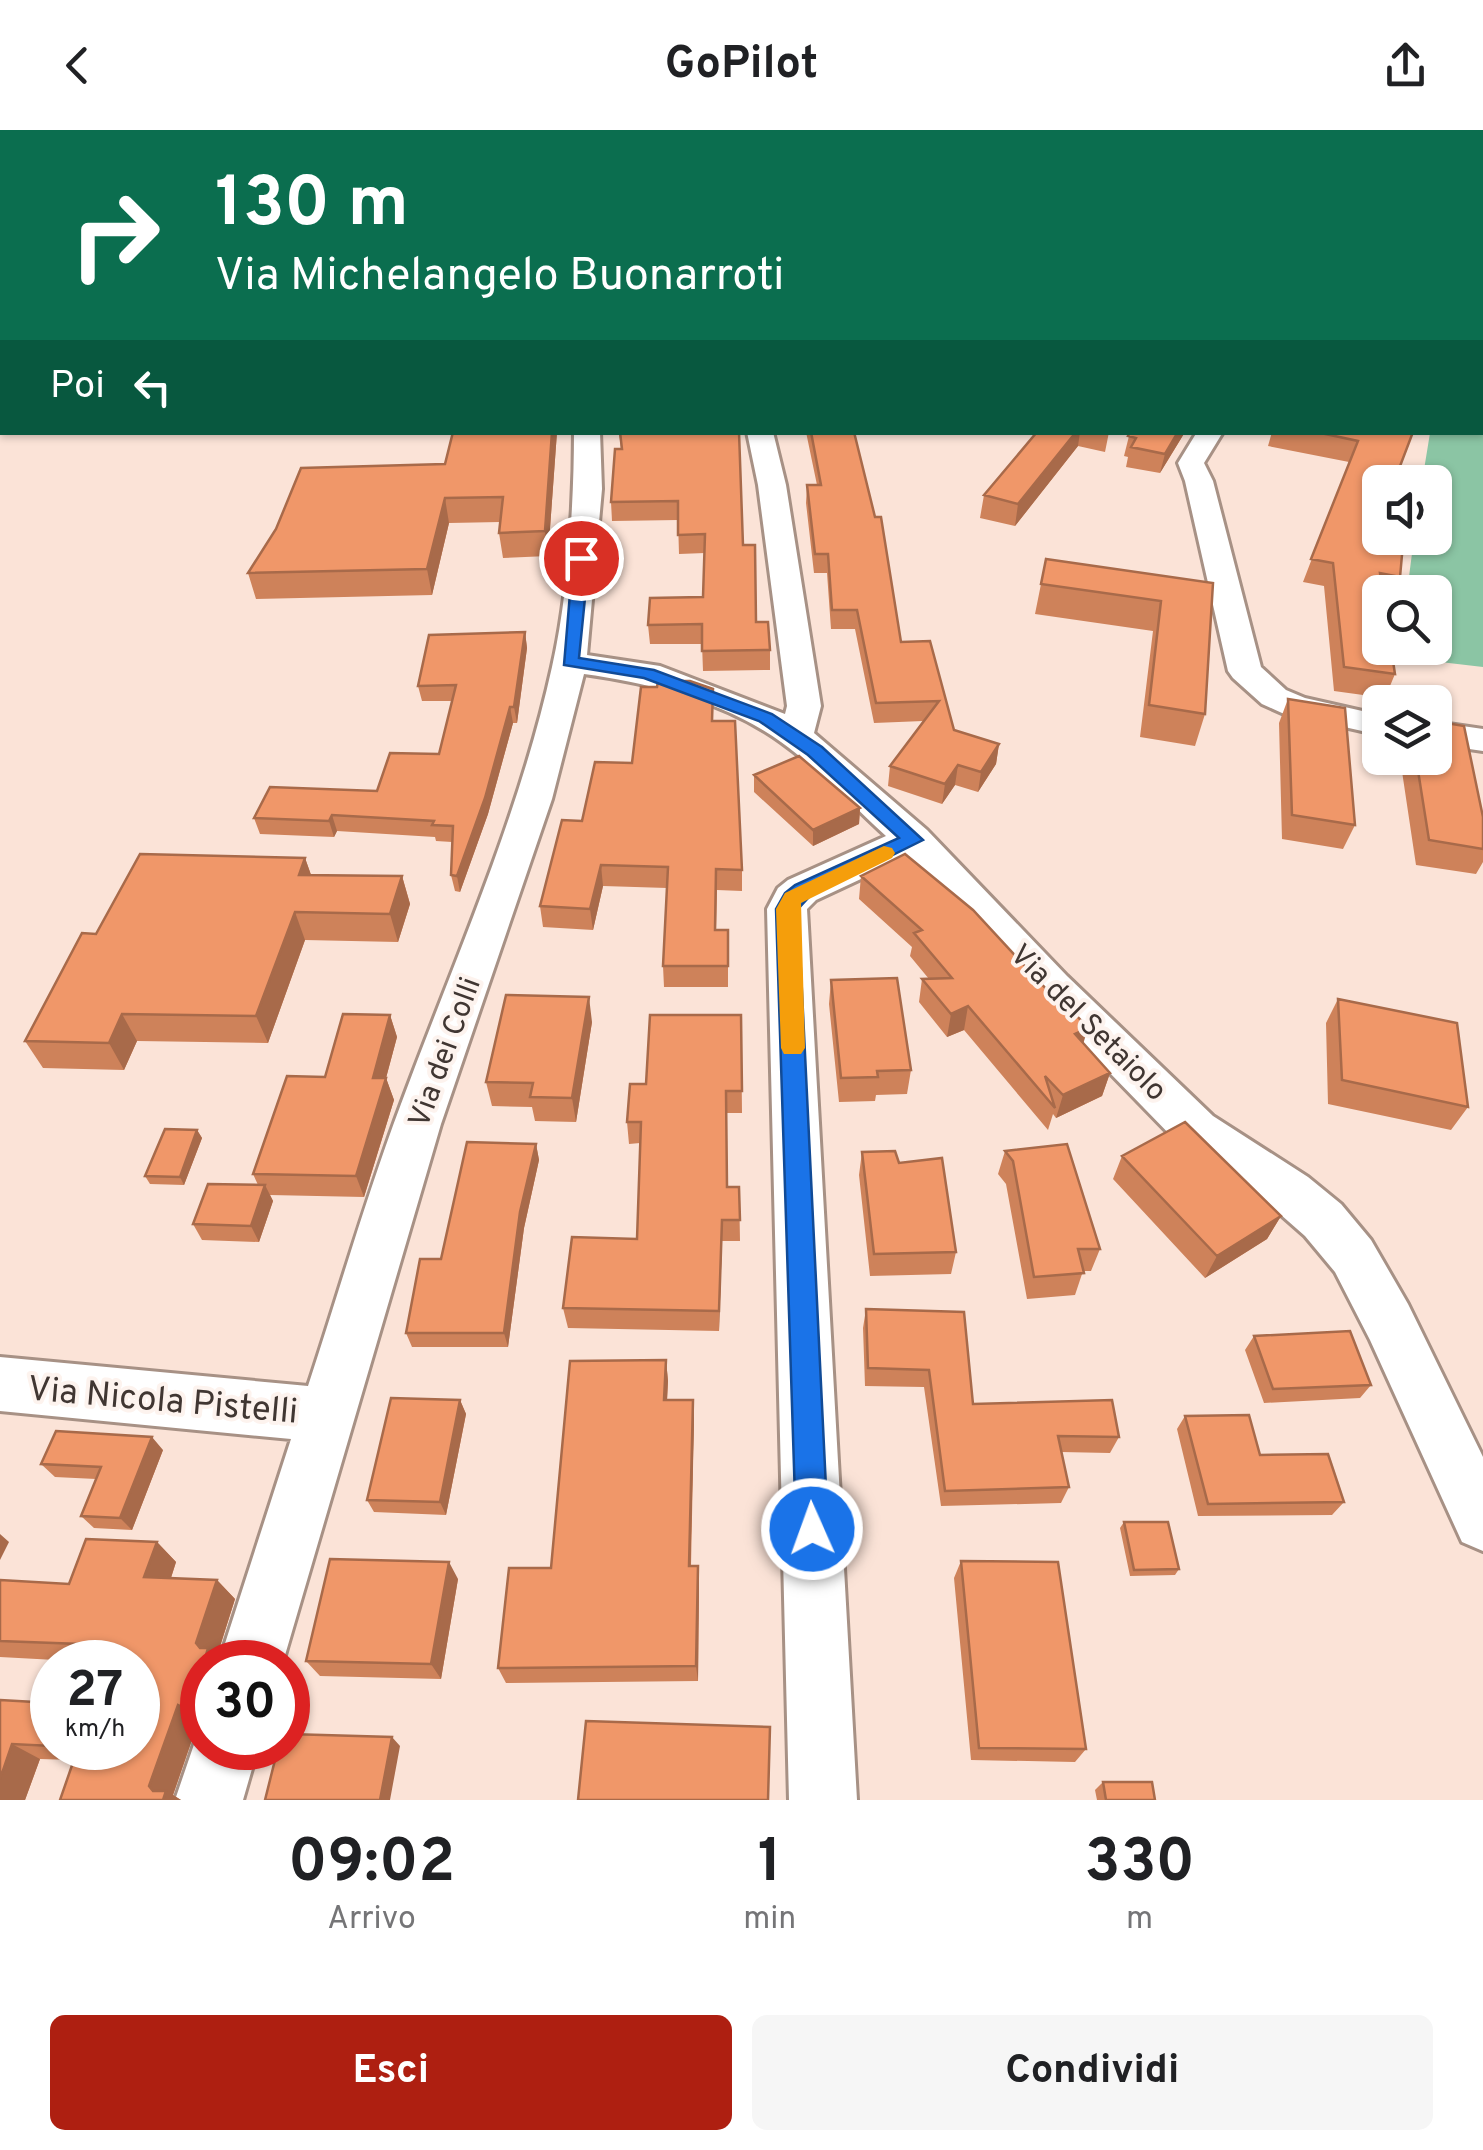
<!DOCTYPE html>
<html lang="it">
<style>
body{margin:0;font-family:Overpass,sans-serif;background:#f6f6f6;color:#202124;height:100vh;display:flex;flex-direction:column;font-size:38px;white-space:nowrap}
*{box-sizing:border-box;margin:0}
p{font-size:32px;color:#757577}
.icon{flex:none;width:55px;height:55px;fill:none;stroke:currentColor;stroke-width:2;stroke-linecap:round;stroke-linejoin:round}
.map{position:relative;height:1670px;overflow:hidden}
.details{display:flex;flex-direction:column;background:#fff;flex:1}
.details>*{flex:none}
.guide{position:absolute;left:0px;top:0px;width:1485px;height:305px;box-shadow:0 2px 8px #0004;background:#0b6e4f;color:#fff;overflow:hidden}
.tools{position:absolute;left:1362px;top:335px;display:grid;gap:20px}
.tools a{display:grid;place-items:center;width:90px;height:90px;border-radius:15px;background:#fff;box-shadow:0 2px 8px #0004;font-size:50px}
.speed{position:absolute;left:30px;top:1510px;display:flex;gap:20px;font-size:50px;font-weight:700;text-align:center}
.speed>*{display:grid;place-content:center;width:130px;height:130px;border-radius:50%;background:#fff;box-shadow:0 2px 8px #0004;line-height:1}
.speed small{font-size:25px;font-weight:400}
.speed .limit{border:15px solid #d22;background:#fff;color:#111}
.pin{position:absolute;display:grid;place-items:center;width:85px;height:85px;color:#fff;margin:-42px;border:5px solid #fff;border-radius:50%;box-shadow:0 2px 10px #0007}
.me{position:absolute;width:110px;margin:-55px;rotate:358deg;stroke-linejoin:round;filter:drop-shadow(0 0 8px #0008)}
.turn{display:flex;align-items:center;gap:35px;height:210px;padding:0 50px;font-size:45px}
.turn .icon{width:130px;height:130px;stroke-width:2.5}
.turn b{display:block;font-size:70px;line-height:85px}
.then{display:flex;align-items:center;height:95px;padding:0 50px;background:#0003;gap:20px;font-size:38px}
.eta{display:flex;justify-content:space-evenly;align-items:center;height:170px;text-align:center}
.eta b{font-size:60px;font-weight:700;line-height:70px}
.action{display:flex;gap:20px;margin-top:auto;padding:20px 50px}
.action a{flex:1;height:115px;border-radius:15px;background:#ae1f11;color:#fff;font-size:40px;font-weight:700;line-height:115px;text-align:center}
.action a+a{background:#f6f6f6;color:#202124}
header{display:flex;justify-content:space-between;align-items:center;height:130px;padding:0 50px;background:#fff;font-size:45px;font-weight:700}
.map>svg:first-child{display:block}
.green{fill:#8bc5a4}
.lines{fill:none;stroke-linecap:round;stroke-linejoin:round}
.minor-casing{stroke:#a79185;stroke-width:6}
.major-casing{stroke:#b16b79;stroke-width:6}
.minor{fill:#fff;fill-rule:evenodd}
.major{fill:#f5b8c5;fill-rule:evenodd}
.wall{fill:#ce825a}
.shaded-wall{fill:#a86a4a}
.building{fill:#f09769;stroke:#a86a4a;stroke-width:2.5}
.route{fill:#1a73e8;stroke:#114b97;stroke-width:2.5}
.slow{fill:#f59e0b}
.labels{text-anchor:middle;stroke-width:8;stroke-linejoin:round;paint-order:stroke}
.street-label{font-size:30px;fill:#403632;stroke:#fdf3ee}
.near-street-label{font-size:35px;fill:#403632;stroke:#fdf3ee}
</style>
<header><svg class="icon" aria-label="back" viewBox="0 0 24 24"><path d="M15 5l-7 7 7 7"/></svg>GoPilot<svg class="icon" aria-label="share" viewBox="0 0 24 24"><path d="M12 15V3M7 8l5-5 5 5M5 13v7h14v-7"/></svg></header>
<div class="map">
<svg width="1483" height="1670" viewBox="0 0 1483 1670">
<rect width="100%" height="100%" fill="#fbe3d7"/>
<!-- green -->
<path class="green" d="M1483 213V537L1406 528V518H1435V462H1407L1414 408H1435V352H1422L1430 303 1482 302Z"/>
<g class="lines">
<defs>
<path id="minor" d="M1332 0H1353L1354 2H1334Z
M1482 80H1483V92H1482Z
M1482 205H1483V219H1482Z
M574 302H600L602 359 587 525 660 536 785 584 787 576 758 355 747 302H773L786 355 821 576 814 603 927 700 1067 846 1213 986 1308 1047 1341 1074 1371 1110 1408 1174 1483 1327V1421L1462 1412 1370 1210 1335 1142 1305 1106 1272 1077 1179 1014 1037 868 908 727 816 770 807 779 857 1670H789L767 779 778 758 788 750 886 706C852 675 819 639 781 612 726 572 650 553 584 544L552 669 441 994 283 1532H219L291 1309 0 1281V1227L308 1256C339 1162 366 1067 401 974 454 831 519 687 552 537 568 466 574 375 574 302Z
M1197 302H1223L1204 333 1213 351 1261 537 1286 560 1305 568 1380 585V605L1282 583 1262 574 1233 548 1228 541 1185 351 1178 333Z
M1435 592 1483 599V621L1435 614Z
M201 1594 202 1618H258L243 1670H175Z"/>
<path id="major" d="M0 94H2V108H0Z"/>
</defs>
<!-- minor casing -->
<use href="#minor" class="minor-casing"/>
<!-- major casing -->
<use href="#major" class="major-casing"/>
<!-- minor -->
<use href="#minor" class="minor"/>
<!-- major -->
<use href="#major" class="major"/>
</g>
<!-- wall -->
<path class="wall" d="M453 302H557L548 426 503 428 499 403 500 392 449 393 432 465 256 469 248 443 445 334Z
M619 302H739L743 415 756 492 770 520V540L703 541 702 514H650L648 495 703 467 705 423 679 424 678 390 612 391 611 372 621 319Z
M806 302H854L901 512 930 511 954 600 999 614 996 634 978 662 955 655 942 674 888 656 890 636 923 591 874 593 855 499H831L827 443H814L806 373 807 355H817Z
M1037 302H1109L1105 322 1078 316 1015 396 980 388 984 365Z
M1130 302H1185L1160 343 1126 337 1128 327 1124 326Z
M1272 302H1413L1397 344 1385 409 1400 447 1394 462H1380L1395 544 1385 568 1334 561 1324 456 1303 452 1349 332 1268 316Z
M1213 453 1205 584 1195 616 1140 607 1153 501 1035 484 1041 454Z
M525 502 527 518 517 593H513L488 684 460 762 455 761 451 745 452 712 436 711 435 707 337 701 334 707 260 704 254 688 377 661 439 624 452 571H422L418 556Z
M1288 569 1355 695 1343 719 1282 709 1279 593Z
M713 591 742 740V761L717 760 716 800H728V857H664L663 836 667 758 603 756 593 800 543 797 540 776 582 691 632 633Z
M1400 628H1435L1483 687V732L1476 744 1416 735Z
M754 645 860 678 859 694 813 716 754 662Z
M305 728 311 745 402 746 410 774 398 812 305 810 268 913 137 911 124 940 43 938 25 911 96 804Z
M861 746 1083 914 1110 943 1102 966 1056 988 1053 984 1048 1000 964 900 947 907 919 872 922 849H929L910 826 912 817 859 769Z
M831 850 911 940 907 964 876 965 875 971 839 972 829 874Z
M1338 869 1468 977 1451 1000 1328 974 1326 893Z
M390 885 397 907 386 948 394 970 364 1067 270 1065 273 1071 259 1112 202 1110 193 1094 258 1055 253 1044 325 947Z
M741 885 742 983H726L727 1057H739L740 1111H722L719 1201 568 1198 563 1178 637 1109 640 1013 629 1014 627 992 646 954Z
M592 892 576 992 535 991 532 977 492 976 486 952Z
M197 1000 202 1008 184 1055 150 1054 145 1046Z
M536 1014 539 1030 524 1098 508 1217H412L406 1203 441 1129Z
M1005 1021 1100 1119 1091 1141H1083L1075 1165 1027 1169 1006 1054 998 1044Z
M862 1022 899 1033 956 1122 951 1144 870 1146 859 1045Z
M1122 1026 1281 1086 1267 1109 1205 1148 1113 1049Z
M866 1179 973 1274 1119 1307 1110 1323 1061 1322 1069 1357 1061 1373 941 1376 924 1257 865 1256 863 1198Z
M1254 1206 1371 1255 1360 1268 1264 1273 1245 1220Z
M666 1230 668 1251 667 1270H693L694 1290 691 1436 699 1453 698 1551 506 1553 498 1538 551 1438Z
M460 1270 466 1284 446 1385 374 1382 367 1370Z
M1185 1286 1260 1325 1344 1372 1332 1385 1198 1386 1177 1299Z
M163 1320 132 1400 94 1398 81 1386 96 1349 55 1347 41 1334Z
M1124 1392 1179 1439 1175 1445 1130 1446 1120 1398Z
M157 1412 176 1432 171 1448 217 1450 235 1469 217 1526 224 1532H202V1610L194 1604 173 1665 181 1670H60L73 1630 40 1629 25 1670 0 1570 52 1573V1618H138L74 1531 0 1527V1450L69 1454Z
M961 1431 1086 1619 1075 1632 971 1630 954 1448Z
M458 1449 441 1549 320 1546 306 1531Z
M1103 1652 1155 1670H1097L1095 1660Z"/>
<!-- shaded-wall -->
<path class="shaded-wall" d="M906 0H922L919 2H903Z
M0 53H2V77L0 78Z
M552 302H557L548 426 545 401Z
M1076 302H1080L1078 316 1015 396 1018 374Z
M1178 302H1185L1160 343 1165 324Z
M445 368 449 393 432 465 427 439Z
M525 502 527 518 517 593 514 577Z
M510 577 513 593 488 684 460 762 457 746Z
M999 614 996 634 978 662 981 642Z
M958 635 955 655 942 674 945 654Z
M860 678 859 694 813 716V700Z
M332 685 337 701 334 707 329 691Z
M305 728 315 756 299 745Z
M601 735 603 756 593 800 590 779Z
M402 746 410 774 398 812 390 784Z
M295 782 305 810 268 913 256 886Z
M589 867 592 892 576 992 572 968Z
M968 876 964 900 947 907 951 884Z
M122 884 137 911 124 940 109 913Z
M390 885 397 907 386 948 394 970 364 1067 356 1046 373 948Z
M1088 898 1081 921 1075 904Z
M1110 943 1102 966 1056 988 1063 965Z
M197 1000 202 1008 184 1055 180 1047Z
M536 1014 539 1030 524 1098 508 1217 504 1203 520 1082Z
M265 1055 273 1071 259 1112 251 1096Z
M1281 1086 1267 1109 1205 1148 1217 1126Z
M722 1090V1111L719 1201V1181Z
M666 1230 668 1251 666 1290 664 1270Z
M460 1270 466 1284 446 1385 440 1372Z
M693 1270 694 1290 690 1453 689 1436Z
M152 1307 163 1320 132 1400 120 1388Z
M0 1404 9 1412 0 1430Z
M157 1412 176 1432 165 1466 144 1447Z
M449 1432 458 1449 441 1549 431 1534Z
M698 1436 699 1453 698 1551 696 1536Z
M217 1450 235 1469 217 1526 224 1532H204L196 1513Z
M202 1538V1610L194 1604 173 1665 181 1670H163L149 1656 178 1575 189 1583Z
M392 1607 400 1616 390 1670H380Z
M12 1614 40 1629 25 1670H0V1649Z"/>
<!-- building -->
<path class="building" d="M184 0H906L903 2H180L178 1Z
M0 25H2V53H0Z
M453 302H552L545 401 499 403 503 367 445 368 427 439 248 443 276 399 301 338 445 334Z
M620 302H739L743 415H755L756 492H768L770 520 702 521V494L648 495 650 468 703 467 705 404 678 405V371L611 372 615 319H622Z
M811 302H854L875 387H881L901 512 930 511 954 600 999 614 981 642 958 635 945 654 890 636 939 571 876 573 857 480H832L828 424H815L807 355H821Z
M1037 302H1076L1018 374 984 365Z
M1130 302H1178L1165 324 1131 317 1136 308 1128 306Z
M1316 302H1413L1397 344 1407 346 1404 352H1380V408H1386L1385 409 1403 414 1400 447 1380 443 1383 462H1380V518H1391L1395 544 1344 537 1333 433 1311 429 1358 311Z
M1046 429 1213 453 1205 584 1149 575 1161 471 1041 454Z
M525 502 514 577H510L485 668 457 746 451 745 453 696 432 695 434 691 332 685 329 691 254 688 270 657 377 661 390 623 439 624 456 555 418 556 429 505Z
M658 551H690L713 559 712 591H735L742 740 716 739 715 800H728V836H663L668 737 601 735 590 779 540 776 562 690 582 691 595 632 632 633 641 557H657Z
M1288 569 1345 578 1355 695 1292 685Z
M1435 591 1464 596 1483 687V719L1429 710 1416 628H1435Z
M799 626 860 678 813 700 754 645Z
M140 724 305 728 299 745 402 746 390 784 295 782 256 886 122 884 109 913 25 911 82 803 96 804Z
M905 724 973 780 1049 862 1053 860 1088 898 1075 904 1110 943 1063 965 1045 946 1055 978 968 876 951 884 922 849 952 848 914 803 922 800 861 746Z
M897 848 911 940 877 941 878 947 841 948 831 850Z
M506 865 589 867 572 968 530 967 533 953 486 952Z
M1338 869 1457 893 1468 977 1342 950Z
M343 884 390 885 373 948H386L356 1046 253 1044 287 946 325 947Z
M650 885H741L742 961H726L727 1057H739L740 1090H722L719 1181 563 1178 572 1107 637 1109 641 992H627L630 954H646Z
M1185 992 1281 1086 1217 1126 1122 1026Z
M165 999 197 1000 180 1047 145 1046Z
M467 1012 536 1014 520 1082 504 1203H406L420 1129H441Z
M1067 1014 1100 1119H1078L1084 1143 1034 1147 1013 1031 1005 1021Z
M895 1021 899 1033 942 1028 956 1122 874 1124 862 1022Z
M208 1054 265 1055 251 1096 193 1094Z
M866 1179 964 1182 973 1274 1112 1270 1119 1307 1058 1306 1069 1357 945 1361 929 1240 868 1238Z
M1350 1201 1371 1255 1273 1259 1254 1206Z
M666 1230 664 1270H693L689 1436H698L696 1536 498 1538 509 1438H551L570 1231Z
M391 1268 460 1270 440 1372 367 1370Z
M1249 1285 1260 1325 1328 1324 1344 1372 1208 1374 1185 1286Z
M56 1301 152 1307 120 1388 81 1386 101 1337 41 1334Z
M1124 1392H1168L1179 1439 1134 1440Z
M86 1409 157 1412 144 1447 217 1450 196 1513 200 1518H208L204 1532H202V1538L185 1597 184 1578 178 1575 149 1656 153 1661H166L163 1670H60L78 1618H138V1532H73L80 1514 0 1511V1450L69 1454Z
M330 1429 449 1432 431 1534 306 1531Z
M961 1431 1058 1432 1086 1619 979 1618Z
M0 1570 52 1573V1616L12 1614 0 1649Z
M586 1591 770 1597 768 1670H578Z
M288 1604 392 1607 380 1670H265L278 1618H288Z
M1103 1652H1152L1155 1670H1106Z"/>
<!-- route -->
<path class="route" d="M581 423 589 428 579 528 654 540 772 584 822 617 923 710 810 766 798 779 828 1399 824 1410 812 1415 801 1410 796 1399 776 779 785 763 795 755 899 708 808 625 759 591 644 548 564 535 573 428Z"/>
<!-- slow -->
<path class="slow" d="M884 716 892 718 895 723 892 728 801 773 805 918 801 924H784L781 918 776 779 785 763Z"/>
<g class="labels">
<!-- street labels -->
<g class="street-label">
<text transform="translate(1089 892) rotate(45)" y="10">Via del Setaiolo</text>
<text transform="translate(444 922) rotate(-70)" y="10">Via dei Colli</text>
</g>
<!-- near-street labels -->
<g class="near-street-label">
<text transform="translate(163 1269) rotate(5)" y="12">Via Nicola Pistelli</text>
</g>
</g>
</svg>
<div class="tools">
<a><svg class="icon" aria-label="sound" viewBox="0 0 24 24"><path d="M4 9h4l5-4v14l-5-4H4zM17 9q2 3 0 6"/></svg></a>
<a><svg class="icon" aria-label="search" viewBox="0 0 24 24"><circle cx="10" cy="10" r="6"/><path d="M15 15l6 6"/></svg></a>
<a><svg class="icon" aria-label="layers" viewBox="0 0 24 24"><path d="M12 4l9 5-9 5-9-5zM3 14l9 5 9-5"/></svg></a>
</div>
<div class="speed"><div>27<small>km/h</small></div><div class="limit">30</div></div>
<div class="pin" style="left:581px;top:428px;background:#d93025"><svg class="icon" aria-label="arrive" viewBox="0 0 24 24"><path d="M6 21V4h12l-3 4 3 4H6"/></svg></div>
<svg class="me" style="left:812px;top:1399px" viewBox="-20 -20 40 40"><circle r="17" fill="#1a73e8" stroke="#fff" stroke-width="3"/><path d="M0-11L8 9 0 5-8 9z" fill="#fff"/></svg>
<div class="guide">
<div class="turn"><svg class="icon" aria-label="right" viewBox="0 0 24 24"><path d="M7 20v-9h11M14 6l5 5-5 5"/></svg><div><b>130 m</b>Via Michelangelo Buonarroti</div></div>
<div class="then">Poi<svg class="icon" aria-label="left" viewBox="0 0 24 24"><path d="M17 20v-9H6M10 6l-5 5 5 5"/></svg></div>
</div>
</div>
<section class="details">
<div class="eta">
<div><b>09:02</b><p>Arrivo</p></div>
<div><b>1</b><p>min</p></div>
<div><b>330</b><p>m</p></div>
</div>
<div class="action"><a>Esci</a><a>Condividi</a></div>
</section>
